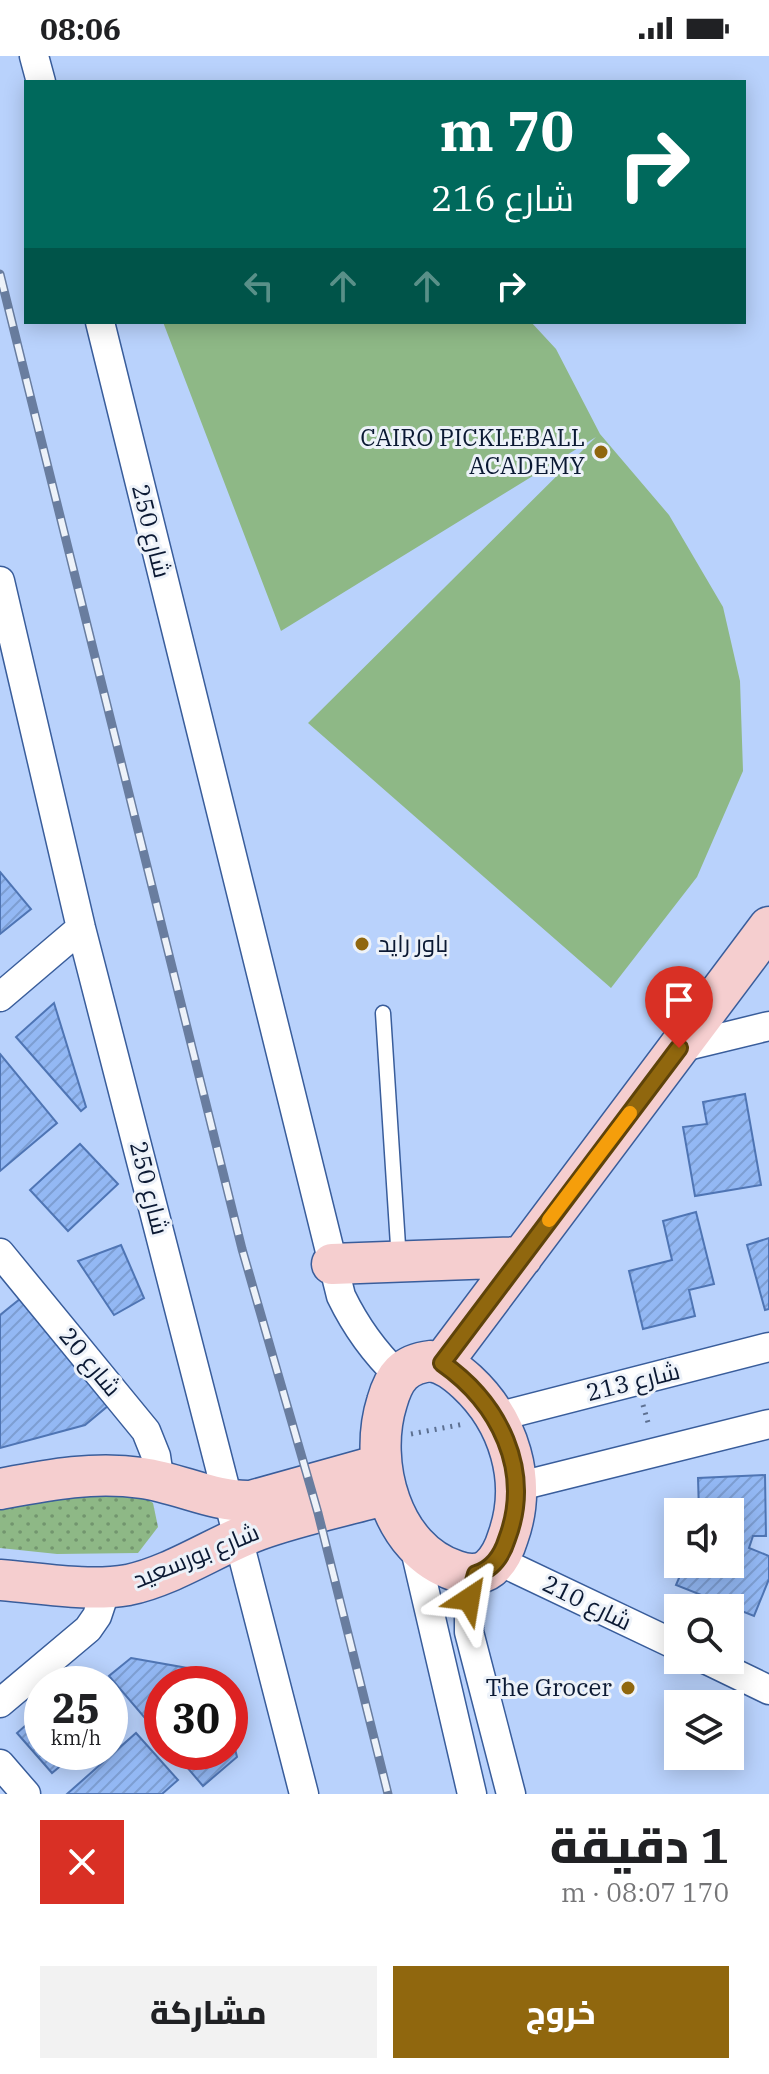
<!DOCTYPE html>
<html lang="ar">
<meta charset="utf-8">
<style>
body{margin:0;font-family:"IBM Plex Serif",Cairo,serif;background:#f2f2f2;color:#202124;direction:rtl;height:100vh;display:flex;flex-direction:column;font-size:30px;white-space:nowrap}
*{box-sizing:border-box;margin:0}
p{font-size:26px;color:#757577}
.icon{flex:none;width:44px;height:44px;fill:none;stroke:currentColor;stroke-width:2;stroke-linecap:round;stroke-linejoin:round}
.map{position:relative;height:1738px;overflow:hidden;direction:ltr}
.drawer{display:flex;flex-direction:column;background:#fff;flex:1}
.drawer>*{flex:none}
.banner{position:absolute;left:24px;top:24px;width:722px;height:244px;border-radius:0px;box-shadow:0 4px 20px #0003;direction:rtl;background:#00695c;color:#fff;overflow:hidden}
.fabs{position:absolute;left:664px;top:1442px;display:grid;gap:16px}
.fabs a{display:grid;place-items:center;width:80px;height:80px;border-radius:0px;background:#fff;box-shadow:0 4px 20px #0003;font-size:40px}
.speed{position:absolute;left:24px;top:1610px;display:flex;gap:16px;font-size:40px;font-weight:700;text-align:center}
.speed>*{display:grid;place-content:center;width:104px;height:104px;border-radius:50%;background:#fff;box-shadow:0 4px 20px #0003;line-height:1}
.speed small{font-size:20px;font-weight:400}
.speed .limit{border:12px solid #d22;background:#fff;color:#111}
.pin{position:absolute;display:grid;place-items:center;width:68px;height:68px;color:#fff;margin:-82px -34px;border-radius:50% 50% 50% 0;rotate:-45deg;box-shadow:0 0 8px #0007}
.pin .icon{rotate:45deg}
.me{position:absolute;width:88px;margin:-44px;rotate:33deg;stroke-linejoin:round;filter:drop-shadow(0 0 6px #0008)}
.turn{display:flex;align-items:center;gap:28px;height:168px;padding:0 40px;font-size:36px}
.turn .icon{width:104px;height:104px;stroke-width:2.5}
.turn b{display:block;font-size:56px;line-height:68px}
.lanes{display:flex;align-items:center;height:76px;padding:0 40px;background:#0003;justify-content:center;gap:40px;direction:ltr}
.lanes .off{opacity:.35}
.round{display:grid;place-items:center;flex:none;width:84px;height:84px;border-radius:0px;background:#f2f2f2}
.overview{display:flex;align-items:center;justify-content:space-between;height:136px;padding:0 40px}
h1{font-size:48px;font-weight:800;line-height:60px}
.action{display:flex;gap:16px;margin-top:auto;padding:16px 40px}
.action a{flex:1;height:92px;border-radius:0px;background:#90670e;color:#fff;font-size:32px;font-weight:800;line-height:92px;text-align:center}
.action a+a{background:#f2f2f2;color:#202124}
.status{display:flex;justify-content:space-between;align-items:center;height:56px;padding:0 40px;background:#fff;direction:ltr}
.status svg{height:22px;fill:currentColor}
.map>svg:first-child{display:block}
.park{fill:#8eb886}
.garden{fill:url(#garden-dots)}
.building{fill:url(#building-hatch);stroke:#4f75b4;stroke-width:2}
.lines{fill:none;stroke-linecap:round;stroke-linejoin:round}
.service-casing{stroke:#395d9b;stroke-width:17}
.minor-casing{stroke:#395d9b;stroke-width:31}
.secondary-casing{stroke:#395d9b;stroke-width:43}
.path{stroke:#5d7091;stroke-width:5;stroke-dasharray:2 6;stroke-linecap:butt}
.service{stroke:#fff;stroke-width:14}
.minor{stroke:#fff;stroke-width:28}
.secondary{stroke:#f5cecf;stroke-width:40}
.rail-casing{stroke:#697d9f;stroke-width:9}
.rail{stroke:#edf2f9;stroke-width:6;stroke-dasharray:18;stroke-linecap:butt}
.route-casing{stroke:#5e4309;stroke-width:20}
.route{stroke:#90670e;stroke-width:14}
.slow{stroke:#f59e0b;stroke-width:14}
.poi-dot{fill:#90670e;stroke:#edf2f9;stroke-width:3}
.labels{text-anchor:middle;stroke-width:6;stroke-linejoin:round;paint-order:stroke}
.poi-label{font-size:24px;fill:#0b1933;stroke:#edf2f9;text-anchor:end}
.street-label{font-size:24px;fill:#0b1933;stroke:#edf2f9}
</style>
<div class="status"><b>08:06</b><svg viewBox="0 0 49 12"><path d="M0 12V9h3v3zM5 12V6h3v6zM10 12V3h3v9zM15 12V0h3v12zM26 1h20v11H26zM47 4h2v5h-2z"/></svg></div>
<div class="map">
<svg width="769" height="1738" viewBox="0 0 769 1738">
<defs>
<pattern id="garden-dots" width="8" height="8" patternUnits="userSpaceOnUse" patternTransform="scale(2)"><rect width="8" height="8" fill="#8eb886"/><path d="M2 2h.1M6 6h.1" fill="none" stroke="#72956e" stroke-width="1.8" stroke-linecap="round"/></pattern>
<pattern id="building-hatch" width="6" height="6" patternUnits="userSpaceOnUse" patternTransform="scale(2)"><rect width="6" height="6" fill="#93b8f4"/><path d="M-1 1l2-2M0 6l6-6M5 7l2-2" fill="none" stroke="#7d9ed2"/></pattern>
</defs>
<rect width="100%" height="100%" fill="#b9d2fc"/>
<!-- park -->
<path class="park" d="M163 266H531L556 293 600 378 669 459 723 551 740 625 743 715 697 821 611 932 308 667 596 381 281 575Z"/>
<!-- garden -->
<path class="garden" d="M126 1430 153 1447 158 1471 138 1497 57 1498 0 1492V1450Z"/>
<!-- building -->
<path class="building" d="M0 816 31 853 0 878Z
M54 947 86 1051 81 1055 16 981Z
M0 998 57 1067 0 1115Z
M745 1038 761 1129 695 1140 683 1071 707 1068 703 1046Z
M80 1088 118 1128 68 1175 30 1134Z
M696 1156 714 1228 689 1234 695 1260 643 1273 629 1215 672 1204 663 1165Z
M769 1182V1253L765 1254 747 1189Z
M121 1189 144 1242 114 1259 78 1205Z
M20 1243 109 1349 85 1369 0 1392V1259Z
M765 1419 766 1480H753L749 1492 769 1500V1523L754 1560 676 1529 685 1508H730V1456H699L698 1422Z
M131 1602 210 1616 219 1628H162V1682L109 1620Z
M42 1655V1696H77L52 1717 17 1677Z
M230 1673 237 1701 203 1730 174 1696H230Z
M136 1677 178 1724 162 1738H67Z"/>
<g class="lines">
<defs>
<path id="service" d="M383 957 399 1205"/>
<path id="minor" d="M34 0 41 26
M100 266 341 1240C356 1271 373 1295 398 1319
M0 525 81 872 304 1738
M0 941 81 872
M679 992 769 970
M0 1197 146 1375 156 1400 160 1427
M496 1361 769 1291
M516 1431 769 1368
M413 1485 472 1738
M497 1504 678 1590
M476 1518 469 1543V1576L511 1738
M707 1604 769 1634
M0 1647 88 1573 97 1560 107 1530
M0 1708 26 1738"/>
<path id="secondary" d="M332 1208 522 1201
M431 1305C446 1308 456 1316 467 1326 509 1365 528 1425 508 1481 505 1491 499 1504 490 1512 480 1520 468 1519 456 1515 391 1494 368 1406 387 1346 394 1321 404 1308 431 1305Z
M442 1307 769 871
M0 1433C48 1424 93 1415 142 1422 179 1427 213 1446 251 1445L380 1409
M0 1524C41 1527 87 1536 128 1529 172 1520 215 1490 258 1474 299 1459 345 1450 387 1438"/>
</defs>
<!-- service casing -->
<use href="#service" class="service-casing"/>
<!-- minor casing -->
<use href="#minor" class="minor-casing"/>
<!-- secondary casing -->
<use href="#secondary" class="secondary-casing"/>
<!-- path -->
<path class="path" d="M643 1349 649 1370
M411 1378 464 1368"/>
<!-- service -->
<use href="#service" class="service"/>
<!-- minor -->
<use href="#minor" class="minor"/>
<!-- secondary -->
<use href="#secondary" class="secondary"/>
<defs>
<path id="rail" d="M0 218 242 1193 318 1457 388 1738"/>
</defs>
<!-- rail casing -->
<use href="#rail" class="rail-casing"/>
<!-- rail -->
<use href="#rail" class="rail"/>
</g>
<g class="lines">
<defs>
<path id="route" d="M469 1543 476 1518C493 1513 502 1499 507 1483 533 1414 499 1347 442 1307L679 992"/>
</defs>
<!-- route casing -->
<use href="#route" class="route-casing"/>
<!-- route -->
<use href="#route" class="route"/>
<!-- slow -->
<path class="slow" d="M549 1164 630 1057"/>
</g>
<!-- markers -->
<g class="poi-dot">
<circle cx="601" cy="396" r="8"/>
<circle cx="362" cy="888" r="8"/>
<circle cx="628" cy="1632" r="8"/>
</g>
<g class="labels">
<!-- poi labels -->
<g class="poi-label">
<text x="585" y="390">CAIRO PICKLEBALL<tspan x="585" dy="28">ACADEMY</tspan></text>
<text x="378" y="896" text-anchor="start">باور رايد</text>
<text x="612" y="1640">The Grocer</text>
</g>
<!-- street labels -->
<g class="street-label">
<text transform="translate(151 475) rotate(76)" y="8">شارع 250</text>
<text transform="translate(149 1132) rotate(76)" y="8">شارع 250</text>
<text transform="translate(90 1306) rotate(50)" y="8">شارع 20</text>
<text transform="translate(633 1326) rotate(-14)" y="8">شارع 213</text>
<text transform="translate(196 1500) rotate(-22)" y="8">شارع بورسعيد</text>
<text transform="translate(587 1547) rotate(26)" y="8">شارع 210</text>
</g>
</g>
</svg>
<div class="fabs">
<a><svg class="icon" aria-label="sound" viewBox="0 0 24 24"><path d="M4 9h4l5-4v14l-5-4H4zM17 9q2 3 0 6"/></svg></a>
<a><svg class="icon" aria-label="search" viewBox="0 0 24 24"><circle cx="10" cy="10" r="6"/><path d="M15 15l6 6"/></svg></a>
<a><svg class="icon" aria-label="layers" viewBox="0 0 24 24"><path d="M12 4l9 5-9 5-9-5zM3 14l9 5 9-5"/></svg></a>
</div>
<div class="speed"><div>25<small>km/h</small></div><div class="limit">30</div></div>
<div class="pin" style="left:679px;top:992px;background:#d93025"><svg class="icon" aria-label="arrive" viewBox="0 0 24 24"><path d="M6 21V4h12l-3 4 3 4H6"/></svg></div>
<svg class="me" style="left:469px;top:1543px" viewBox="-20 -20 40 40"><path d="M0-17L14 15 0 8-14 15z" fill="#90670e" stroke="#fff" stroke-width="4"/></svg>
<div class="banner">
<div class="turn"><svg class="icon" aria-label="right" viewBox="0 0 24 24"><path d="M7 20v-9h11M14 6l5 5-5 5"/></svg><div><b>70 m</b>شارع 216</div></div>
<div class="lanes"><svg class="icon off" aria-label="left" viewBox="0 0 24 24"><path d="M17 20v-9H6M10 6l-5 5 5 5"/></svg><svg class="icon off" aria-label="ahead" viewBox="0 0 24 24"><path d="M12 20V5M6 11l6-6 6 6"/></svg><svg class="icon off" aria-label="ahead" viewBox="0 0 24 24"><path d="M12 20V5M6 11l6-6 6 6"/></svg><svg class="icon" aria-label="right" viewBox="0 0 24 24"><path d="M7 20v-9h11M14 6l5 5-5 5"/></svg></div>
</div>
</div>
<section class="drawer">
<div class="overview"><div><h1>1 دقيقة</h1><p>170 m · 08:07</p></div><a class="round" style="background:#d93025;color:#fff"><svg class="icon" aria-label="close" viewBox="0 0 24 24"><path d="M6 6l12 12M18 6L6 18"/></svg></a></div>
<div class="action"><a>خروج</a><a>مشاركة</a></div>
</section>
